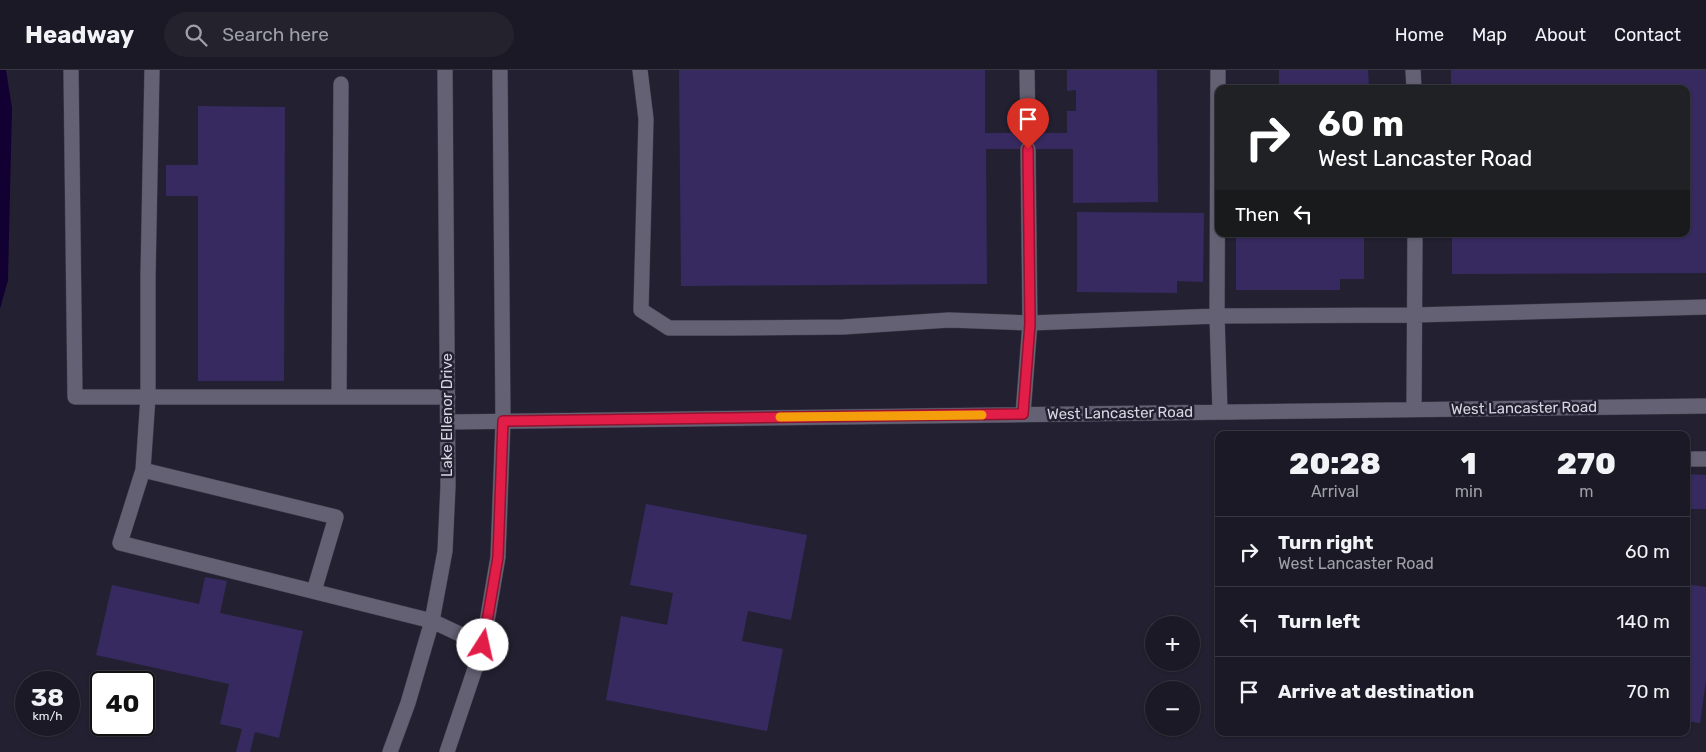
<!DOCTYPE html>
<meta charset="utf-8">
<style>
body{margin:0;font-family:Rubik,sans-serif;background:#23222d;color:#f1f3f6;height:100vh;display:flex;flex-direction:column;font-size:19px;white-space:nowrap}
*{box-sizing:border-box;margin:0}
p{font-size:16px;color:#9fa0a7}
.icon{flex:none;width:28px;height:28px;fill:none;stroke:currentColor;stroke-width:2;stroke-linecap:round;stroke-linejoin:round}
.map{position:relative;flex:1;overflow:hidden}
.side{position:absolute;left:1215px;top:361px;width:475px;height:305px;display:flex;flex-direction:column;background:#1a1925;border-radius:10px;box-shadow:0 1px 4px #0004,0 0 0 1px #383842}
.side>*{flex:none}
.guide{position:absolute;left:1215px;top:15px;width:475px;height:152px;border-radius:10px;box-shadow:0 1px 4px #0004,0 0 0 1px #383842;background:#202124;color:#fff;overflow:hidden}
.fabs{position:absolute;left:1145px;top:546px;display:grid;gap:10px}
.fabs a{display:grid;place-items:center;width:55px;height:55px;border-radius:50%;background:#1a1925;box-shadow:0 1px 4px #0004,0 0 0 1px #383842;font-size:25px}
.speed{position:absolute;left:15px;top:601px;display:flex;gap:10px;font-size:25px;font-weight:700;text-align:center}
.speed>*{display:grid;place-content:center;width:65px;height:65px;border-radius:50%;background:#1a1925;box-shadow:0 1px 4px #0004,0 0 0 1px #383842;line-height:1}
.speed small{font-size:12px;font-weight:400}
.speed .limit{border:2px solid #111;border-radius:8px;background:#fff;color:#111}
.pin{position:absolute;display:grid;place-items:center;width:42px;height:42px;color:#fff;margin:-51px -21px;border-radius:50% 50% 50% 0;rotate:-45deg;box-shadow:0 0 5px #0007}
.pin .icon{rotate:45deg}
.me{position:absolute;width:55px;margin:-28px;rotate:10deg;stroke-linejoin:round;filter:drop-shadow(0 0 4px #0008)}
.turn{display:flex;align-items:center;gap:18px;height:105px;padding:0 20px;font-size:22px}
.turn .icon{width:65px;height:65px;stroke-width:2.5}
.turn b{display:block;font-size:35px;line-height:42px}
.then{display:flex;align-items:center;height:48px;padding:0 20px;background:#0003;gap:10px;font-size:19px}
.eta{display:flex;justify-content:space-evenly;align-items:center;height:85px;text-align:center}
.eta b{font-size:30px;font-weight:800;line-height:35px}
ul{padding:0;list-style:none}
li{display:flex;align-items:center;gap:15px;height:70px;padding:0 20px;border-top:1px solid #383842}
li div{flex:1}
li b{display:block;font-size:19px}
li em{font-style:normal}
header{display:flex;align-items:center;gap:30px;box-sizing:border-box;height:70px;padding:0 25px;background:#1a1925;border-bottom:1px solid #383842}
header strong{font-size:24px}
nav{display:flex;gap:28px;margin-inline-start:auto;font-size:18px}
.search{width:350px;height:45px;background:#23222d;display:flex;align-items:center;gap:12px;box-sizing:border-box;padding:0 18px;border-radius:28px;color:#9fa0a7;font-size:19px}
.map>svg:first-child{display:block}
.water{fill:#110031}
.building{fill:#372a60}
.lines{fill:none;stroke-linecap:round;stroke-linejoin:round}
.minor-casing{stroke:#3d3b49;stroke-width:16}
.minor{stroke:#646174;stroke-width:15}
.route-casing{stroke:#92132f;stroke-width:12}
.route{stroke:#e11d48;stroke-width:9}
.slow{stroke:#f59e0b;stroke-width:9}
.labels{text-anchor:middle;stroke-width:5;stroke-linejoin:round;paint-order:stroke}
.street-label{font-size:15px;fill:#d6d5e0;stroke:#232131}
</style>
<header>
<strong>Headway</strong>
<div class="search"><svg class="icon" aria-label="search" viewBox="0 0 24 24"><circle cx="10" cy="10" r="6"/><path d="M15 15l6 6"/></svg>Search here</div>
<nav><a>Home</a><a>Map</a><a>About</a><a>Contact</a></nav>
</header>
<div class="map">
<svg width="1706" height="682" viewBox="0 0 1706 682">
<rect width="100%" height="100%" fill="#232131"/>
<!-- water -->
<path class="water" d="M0 0H6L12 38 8 210 0 239Z"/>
<!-- building -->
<path class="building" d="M679 0H985V63H1067V41H1076V20L1067 21V0H1157L1158 132 1073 133V79H986L987 214 681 216Z
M1279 0H1368L1369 19H1279Z
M1451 0H1706V203L1452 204V164H1686V19H1451Z
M198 36 285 37 284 311H198V126H166V95H198Z
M1077 142 1204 143 1203 212 1177 211V223L1077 222Z
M1236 164H1364V209H1340V220H1236Z
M1686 404 1706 405V439H1686Z
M646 434 807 465 791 550 748 541 742 571 783 579 767 661 606 630 621 546 667 555 673 523 630 515Z
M205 507 227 511 220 543 303 561 279 668 255 662 250 682H236L242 659 220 654 229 614 96 585 112 515 199 534Z
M1686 514 1706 517V610L1700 653 1686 651Z"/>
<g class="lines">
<defs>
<path id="minor" d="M71 0 75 327H448
M152 0 148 206V327L143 400 336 447 314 521
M640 0 646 49 641 240 669 258H728L843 257 949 250 1030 253 1217 246 1415 245 1706 237
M1027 0 1028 63
M1218 0 1217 246 1220 342
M1413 0 1414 19
M339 327 341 14
M1414 339 1415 164
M1023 344 1030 253 1028 79
M448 352 1706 336
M1686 389H1706
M143 400 120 473 432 551 483 575
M390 682 408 633 432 551 445 481 448 416 445 0
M447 682 483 575 498 487 503 351 500 0"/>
</defs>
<!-- minor casing -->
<use href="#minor" class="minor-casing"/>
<!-- minor -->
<use href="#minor" class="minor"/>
</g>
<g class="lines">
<defs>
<path id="route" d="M483 575 498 487 503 351 1023 344 1030 254 1028 79"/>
</defs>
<!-- route casing -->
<use href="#route" class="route-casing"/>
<!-- route -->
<use href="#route" class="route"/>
<!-- slow -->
<path class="slow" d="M780 347 982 345"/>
</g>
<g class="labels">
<!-- street labels -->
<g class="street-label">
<text transform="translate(1524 338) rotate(-1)" y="5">West Lancaster Road</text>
<text transform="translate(1120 343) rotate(-1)" y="5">West Lancaster Road</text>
<text transform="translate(447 345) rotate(-90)" y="5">Lake Ellenor Drive</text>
</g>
</g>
</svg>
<div class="fabs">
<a>+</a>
<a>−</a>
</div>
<div class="speed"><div>38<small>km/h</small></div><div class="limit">40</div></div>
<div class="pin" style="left:1028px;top:79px;background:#d93025"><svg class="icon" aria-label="arrive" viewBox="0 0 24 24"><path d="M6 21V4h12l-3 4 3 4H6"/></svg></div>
<svg class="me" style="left:483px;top:575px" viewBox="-20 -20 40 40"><circle r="19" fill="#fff"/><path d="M0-13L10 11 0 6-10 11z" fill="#e11d48"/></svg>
<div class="guide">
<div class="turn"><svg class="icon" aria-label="right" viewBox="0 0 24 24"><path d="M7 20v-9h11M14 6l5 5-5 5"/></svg><div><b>60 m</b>West Lancaster Road</div></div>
<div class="then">Then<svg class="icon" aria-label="left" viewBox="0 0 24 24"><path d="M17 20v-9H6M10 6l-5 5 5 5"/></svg></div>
</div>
<section class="side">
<div class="eta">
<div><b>20:28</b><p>Arrival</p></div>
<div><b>1</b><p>min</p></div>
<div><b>270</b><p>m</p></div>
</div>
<ul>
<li><svg class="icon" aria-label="right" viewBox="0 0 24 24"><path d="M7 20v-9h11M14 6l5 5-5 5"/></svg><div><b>Turn right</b><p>West Lancaster Road</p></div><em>60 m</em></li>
<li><svg class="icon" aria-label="left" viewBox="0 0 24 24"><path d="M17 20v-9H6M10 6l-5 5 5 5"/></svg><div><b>Turn left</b></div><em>140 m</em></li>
<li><svg class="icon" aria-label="arrive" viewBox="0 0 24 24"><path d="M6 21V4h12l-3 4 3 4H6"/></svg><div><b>Arrive at destination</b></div><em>70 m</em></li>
</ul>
</section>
</div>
